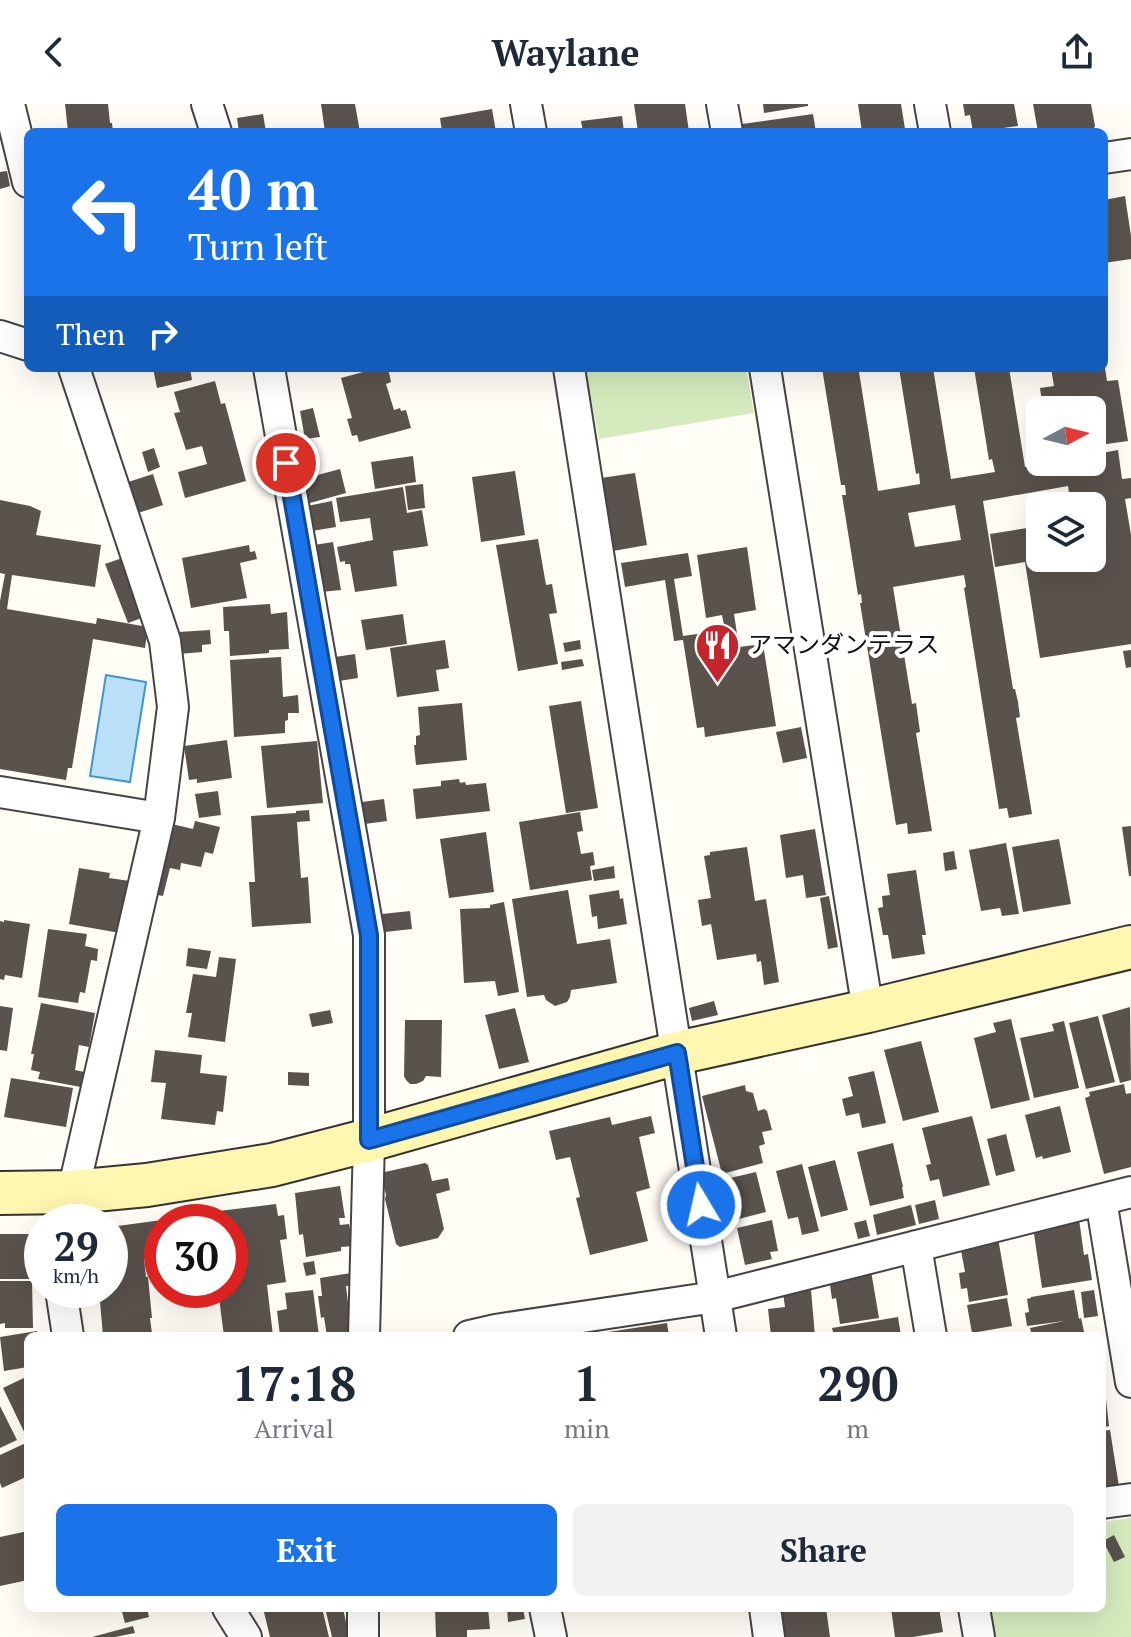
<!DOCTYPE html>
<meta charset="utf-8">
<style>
body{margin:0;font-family:"PT Serif","Noto Sans JP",serif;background:#f2f2f3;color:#1f2937;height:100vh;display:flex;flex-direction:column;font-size:30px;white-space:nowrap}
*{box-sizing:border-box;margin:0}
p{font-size:26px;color:#747a83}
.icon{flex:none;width:44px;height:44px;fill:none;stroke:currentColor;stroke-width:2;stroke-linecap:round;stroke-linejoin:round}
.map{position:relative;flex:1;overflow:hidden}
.panel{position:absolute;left:24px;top:1228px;width:1082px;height:280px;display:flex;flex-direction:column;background:#fff;border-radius:12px;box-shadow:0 8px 32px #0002}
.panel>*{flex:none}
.guide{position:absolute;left:24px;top:24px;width:1084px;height:244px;border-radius:12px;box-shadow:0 8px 32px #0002;background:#1a73e8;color:#fff;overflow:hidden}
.needle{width:52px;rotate:83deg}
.tools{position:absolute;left:1026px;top:292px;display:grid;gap:16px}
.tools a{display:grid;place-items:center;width:80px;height:80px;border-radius:12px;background:#fff;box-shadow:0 8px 32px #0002;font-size:40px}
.speed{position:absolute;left:24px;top:1100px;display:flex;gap:16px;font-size:40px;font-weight:700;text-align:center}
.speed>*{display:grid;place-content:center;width:104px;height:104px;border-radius:50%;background:#fff;box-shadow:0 8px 32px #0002;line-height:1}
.speed small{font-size:20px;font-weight:400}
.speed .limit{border:12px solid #d22;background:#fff;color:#111}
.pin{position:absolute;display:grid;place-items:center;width:68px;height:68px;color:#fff;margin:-34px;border:4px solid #fff;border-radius:50%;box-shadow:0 2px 8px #0007}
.me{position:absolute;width:88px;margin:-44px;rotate:351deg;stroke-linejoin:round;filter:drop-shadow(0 0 6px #0008)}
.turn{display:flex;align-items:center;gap:28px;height:168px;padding:0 32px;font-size:36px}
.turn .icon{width:104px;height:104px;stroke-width:2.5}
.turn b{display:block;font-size:56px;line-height:68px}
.then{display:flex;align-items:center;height:76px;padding:0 32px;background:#0003;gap:16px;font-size:30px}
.eta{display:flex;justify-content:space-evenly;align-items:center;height:136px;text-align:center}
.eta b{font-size:48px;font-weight:700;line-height:56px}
.action{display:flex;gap:16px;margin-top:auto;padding:16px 32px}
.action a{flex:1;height:92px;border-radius:12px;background:#1a73e8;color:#fff;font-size:32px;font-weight:700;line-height:92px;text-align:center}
.action a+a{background:#f2f2f3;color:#1f2937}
header{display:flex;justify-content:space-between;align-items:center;height:104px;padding:0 32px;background:#fff;font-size:36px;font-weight:700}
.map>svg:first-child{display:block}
.green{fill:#d5ebbd}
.water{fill:#b9e0f7;stroke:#3f96cf;stroke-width:2}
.building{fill:#5a524d;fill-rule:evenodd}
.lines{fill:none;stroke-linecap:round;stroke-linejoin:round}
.street-casing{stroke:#444;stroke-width:34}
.secondary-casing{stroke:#333;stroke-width:46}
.street{stroke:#fff;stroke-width:30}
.secondary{stroke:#fff6b0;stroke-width:42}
.route-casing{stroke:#114b97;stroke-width:20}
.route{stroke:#1a73e8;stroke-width:14}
.labels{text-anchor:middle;stroke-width:8;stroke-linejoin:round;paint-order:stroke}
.poi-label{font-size:24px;fill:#111;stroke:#fff;text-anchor:start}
</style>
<header><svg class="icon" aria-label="back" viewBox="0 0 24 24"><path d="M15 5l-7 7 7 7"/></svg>Waylane<svg class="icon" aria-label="share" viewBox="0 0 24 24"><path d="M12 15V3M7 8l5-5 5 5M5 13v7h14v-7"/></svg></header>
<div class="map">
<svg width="1131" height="1533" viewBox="0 0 1131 1533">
<rect width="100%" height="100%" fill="#fffdf5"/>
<!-- green -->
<path class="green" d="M585 264H746L754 309 599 335Z
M1131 1414V1533H993L988 1504H1102V1418Z"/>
<!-- water -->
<path class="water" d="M106 571 146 578 130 678 90 672Z"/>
<!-- building -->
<path class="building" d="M65 0H108L110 19H112L113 28H68Z
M321 0H355L360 28H325Z
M634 0H685L689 28H638Z
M763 0H808V2L764 9Z
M858 0H901L905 25 886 28H862Z
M963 0H1014L1018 22 973 28 970 11 965 12Z
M1033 0H1091L1095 22 1092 28H1038Z
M492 5 496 28H442L440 14Z
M263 10 266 28H239L237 14Z
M813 10 816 28H739L742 20Z
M622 12 624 28H583L581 17Z
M7 67 10 82 0 85V68Z
M1125 92 1131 132V155L1104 159V96Z
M153 264H190L192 276 157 284Z
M378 264H388L391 278 386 280 394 306 400 304 401 307 406 306 411 324 359 338 357 331 352 332 347 315 352 314 341 274Z
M822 264H862V267L859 268 878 387 920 380 919 369 916 370 899 264H933L951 375 995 368 992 355 989 356 974 264H1009L1025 363 1063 358H1092V351L1118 346 1122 375 1131 374V394L1125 395 1131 431V540L1040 554 1025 458 995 463 990 430 1040 422V454H1092V402H1071L1068 382 983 397 1013 585H1015L1018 598 1020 613 1016 614 1032 710 1009 714 1007 704 999 705 964 484 966 483 964 471 893 483 912 600 916 599 920 628 916 629 932 727 908 730 907 719 896 721 860 499H862L861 490 858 491 842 391H846L845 381H841ZM955 401 961 436 915 443 908 409Z
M1051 264H1105L1107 277 1118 276 1128 337 1092 342V306H1043L1040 284 1054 282Z
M215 277 221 300 225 299 246 377 185 394 178 368 207 360 202 342 186 346 174 309 180 308 174 288Z
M313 304 320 333 305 335 300 307Z
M154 344 160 363 148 368 142 348Z
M413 352 416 378 375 385 371 358Z
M340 365 346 389 310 399 303 375Z
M515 367 525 431 481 438 472 373Z
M635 369 647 441 613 447 601 374Z
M153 370 163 401 135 410 125 379Z
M423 380 425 404 408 406 405 382Z
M403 383 407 409 422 406 428 442 393 447 397 482 355 488 350 460H345V457L340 458 337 443 373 436 370 414 340 418 336 394Z
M0 396 30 402 41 407 36 431 101 441 95 483 12 471 7 505 96 520 97 514 148 523 145 544 93 535 72 664H68L66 676 0 665V497L5 470 0 469Z
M332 397 336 423 312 427 307 402Z
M538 435 546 481 552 480 557 509 549 510 558 560 518 567 496 441Z
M333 438 341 486 321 488 314 441Z
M249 441 250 448 255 447 257 455 240 459 247 494 191 504 182 454Z
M747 443 756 506 734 510 736 523 739 543 763 540 776 622 705 633 704 623 697 624 683 536 674 537 665 476 625 483 621 459 688 449 692 472 674 475 683 532 725 526 722 511 706 514 697 451Z
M125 453 147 512 128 519 105 460Z
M270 500 271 510 287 508 289 545 269 546V549L230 552 229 527H224L223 503Z
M403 510 407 540 366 546 361 516Z
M210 526 211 540 202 541V548L179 550 178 528Z
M445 536 449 564 436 566 439 587 397 593 390 544Z
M580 536 581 545 565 548 563 539Z
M1131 546V563L1126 564 1123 547Z
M355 550 358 574 339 577 335 553Z
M281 553 283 593 298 591 299 609H288V616L285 617V629L234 633 230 556Z
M582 555 584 562 562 566 561 558Z
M581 597 598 704 566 709 549 602Z
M462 599 467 656 416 661 414 641H416V632L420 631 418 603Z
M801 623 807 654 783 659 776 628Z
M227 636 232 674 197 679V675L189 676 184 642Z
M317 637 323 699 267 704 261 642Z
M459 675 460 679 465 678 466 681 486 679 490 707 416 715 413 685 441 682V677Z
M218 687 221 711 199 714 195 690Z
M384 695 387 717 365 720 362 698Z
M309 706 310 717 297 718 301 774 308 773 311 819 252 823 249 778H255L251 712 296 709V707Z
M580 708 583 727 577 728 581 750 593 748 595 761 590 762 592 776 530 786 519 718Z
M195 717 220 723 213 750 205 748 201 763 181 759 180 766 170 764 163 792 153 790 172 720 193 725Z
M1131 722V772H1129L1122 723Z
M815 725 826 791 806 794 803 771 786 774 780 731Z
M486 728 494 788 449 794 440 735Z
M1059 735 1071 800 1023 808 1012 743Z
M1006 739 1019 810 1002 812 1000 804 981 807 969 746Z
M747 743 755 797 766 795 779 878 764 881 761 857 757 858 756 850 717 856 711 820 702 822 698 796 711 794 704 752 710 751V748Z
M954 747 957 765 945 767 943 749Z
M614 762 615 774 594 777 592 766Z
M79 764 110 769 109 774 130 777 120 829 69 820Z
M916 766 926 831H922L925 850 892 855 888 831H883L878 804 883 803 882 792 890 791 887 770Z
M568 786 577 840 610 835 617 879 571 886 570 893 567 898 555 902 546 896 544 891 527 893 512 795Z
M619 786 620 795 623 794 627 820 598 825 597 812 592 813 589 791Z
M829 792 838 843 828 845 820 794Z
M504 798 519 888 498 892 495 877 464 879 460 805 490 804V801Z
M410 807 412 825 385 828 382 810Z
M4 816 30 820 22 874 5 871 4 876 0 875V817L4 818Z
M48 825 87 830 85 842 98 845 97 857 91 856 85 889 80 888 78 899 38 893Z
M188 844 211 847 207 865 186 862Z
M219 853 236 855 225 938 188 933 192 909H186L193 870 216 873Z
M714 897 718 911 692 917 689 904Z
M41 899 95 909 89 943 79 941 75 966 89 969 86 984 38 975 40 968 31 966 34 950H31Z
M0 902 13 904 7 947 0 946Z
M1130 903 1131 976 1120 979 1102 911Z
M515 904 529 958 499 965 485 911Z
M330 906 333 919 312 923 309 910Z
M1098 912 1115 978 1086 985 1069 919Z
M1011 915 1030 996 991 1005 974 934 996 928 993 919Z
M405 916H442L441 973 426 972 423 977 416 980H410L406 976 404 972Z
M1064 917 1079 984 1034 994 1020 934 1054 927 1052 920Z
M921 937 939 1008 903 1017 884 946Z
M155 946 202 951 200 969 227 972 223 1008 217 1007 215 1021 161 1015 166 979 151 978Z
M874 967 886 1019 862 1024 859 1009 846 1012 842 995 853 992 848 973Z
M288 968 309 969V982L288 981Z
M11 974 73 984 66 1023 4 1013Z
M1124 980 1126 990 1131 989V1063L1104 1070 1085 994 1090 992 1089 988Z
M745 981 746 987 753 989 758 1007 764 1005 767 1007 772 1026 762 1028 765 1040 759 1042 763 1059 722 1070 702 992Z
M1060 1002 1071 1048 1043 1055 1042 1052 1036 1054 1025 1011Z
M651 1012 655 1029 639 1033 650 1084 636 1088 648 1137 590 1151 576 1094 580 1093 570 1053 556 1056 549 1027 610 1013 612 1021Z
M972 1012 990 1081 943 1093 939 1075 930 1077 926 1061 931 1060 922 1024Z
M1006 1030 1015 1067 996 1072 987 1035Z
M893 1039 903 1083H902L904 1094 870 1102 857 1048Z
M835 1056 848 1106 821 1113 808 1063Z
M425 1059 428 1061 432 1077 448 1074 450 1086 436 1090 444 1125 438 1134 400 1143 396 1140 385 1095 386 1091 382 1073 385 1068Z
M802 1060 819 1127 802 1131 798 1113 788 1115 776 1067Z
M756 1068 766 1108 723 1119 720 1106 715 1107 709 1082 714 1081 713 1078Z
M340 1082 345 1114H339L340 1121 349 1120 353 1142 341 1143V1147L306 1153 303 1130 299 1131 295 1089Z
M935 1096 939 1115 919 1120 915 1101Z
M276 1100 278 1112 284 1111 287 1135 280 1136 286 1178 267 1181 273 1232H224L218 1186H230V1118H221L219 1107Z
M911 1101 916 1121 877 1131 873 1111Z
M177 1114V1118H162V1154L144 1155 146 1173H148L152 1214H150L152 1230 162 1229V1232H103L99 1186H110V1123Z
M1079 1115 1084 1151 1088 1150 1092 1176 1042 1184 1033 1123Z
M772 1116 778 1147 770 1148 772 1155 745 1161 737 1124Z
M866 1116 870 1132 858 1135 854 1119Z
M0 1130H37V1175H0Z
M998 1134 1008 1191 969 1198 967 1184 961 1185 959 1169 965 1168 960 1141Z
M314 1157 316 1170 306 1172 303 1159Z
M871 1167 879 1214 840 1220 836 1194 832 1195 829 1174Z
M351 1169 353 1182H346L352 1232H327L324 1213 321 1214 318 1192H322L320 1174Z
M0 1177H32L33 1224H5V1219L0 1220Z
M313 1186 319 1232H280L277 1207 287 1205 285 1189Z
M811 1186 815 1232H771L768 1205 785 1203 783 1189Z
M1074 1186 1079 1215 1081 1214 1085 1232H1032L1030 1224 1064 1217 1027 1222 1025 1209 1029 1208 1027 1195 1031 1194V1193Z
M1094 1186 1098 1212 1084 1214 1081 1188Z
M1007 1194 1012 1222 972 1229 967 1201Z
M898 1213 901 1232H834L832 1224Z
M667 1219 669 1232H595V1230Z
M37 1227V1232H28V1263L4 1267 0 1233Z
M28 1272V1336L3 1284Z
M1102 1295H1106L1109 1322 1102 1324Z
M0 1302 17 1336 0 1344Z
M1110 1326 1120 1389 1102 1392V1327Z
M28 1338V1372L2 1384 0 1379V1351Z
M28 1427V1476L0 1482V1433Z
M1114 1431 1125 1453 1114 1458 1103 1437Z
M121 1504H147L149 1513 125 1519Z
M263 1504H322L329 1533H270Z
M343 1504 349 1533H332L326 1508Z
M435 1504H488L490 1525 467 1526V1533H436Z
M507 1504H523L525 1515 508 1518Z
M780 1504H826L830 1533H784Z
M891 1504H939L943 1528 913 1533H895Z
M133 1522 135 1529 115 1533H92Z"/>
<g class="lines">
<defs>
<path id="street" d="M9 0 28 78
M207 0 216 28
M526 0 531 28
M722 0 727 28
M930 0 935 28
M1104 54 1131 50
M0 232 28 241
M269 264 369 831V1036L364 1232
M569 264 721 1232
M765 264 868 907
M0 688 159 714
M1101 1096 1131 1278
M66 1118 159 714 173 603 165 537 74 264
M916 1142 931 1232
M61 1186 68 1232
M469 1232 495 1226 715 1193 1131 1088
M1102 1399 1131 1395
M228 1504 246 1533
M545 1504 551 1533
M765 1504 769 1533
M974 1504 979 1533
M363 1533V1504"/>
<path id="secondary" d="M0 1089 73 1088 147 1081 272 1061 369 1036 677 949 868 907 1131 843"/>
</defs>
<!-- street casing -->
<use href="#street" class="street-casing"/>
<!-- secondary casing -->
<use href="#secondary" class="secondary-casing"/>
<!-- street -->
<use href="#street" class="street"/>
<!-- secondary -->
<use href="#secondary" class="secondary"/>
</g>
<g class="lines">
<defs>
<path id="route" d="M286 359 369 831V1036L677 949 701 1101"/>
</defs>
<!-- route casing -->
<use href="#route" class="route-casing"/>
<!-- route -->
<use href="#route" class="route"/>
</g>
<!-- icons -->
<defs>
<symbol id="restaurant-pin" viewBox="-11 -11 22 30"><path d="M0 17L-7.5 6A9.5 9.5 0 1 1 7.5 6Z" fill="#c4262e" stroke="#fff"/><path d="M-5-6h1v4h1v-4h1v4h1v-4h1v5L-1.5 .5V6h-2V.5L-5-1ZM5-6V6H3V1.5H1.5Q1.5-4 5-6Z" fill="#fff"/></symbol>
</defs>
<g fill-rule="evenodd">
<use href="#restaurant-pin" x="692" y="516" width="51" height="69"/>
</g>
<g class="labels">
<!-- poi labels -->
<g class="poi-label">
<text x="748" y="549">アマンダンテラス</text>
</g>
</g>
</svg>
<div class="tools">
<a><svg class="needle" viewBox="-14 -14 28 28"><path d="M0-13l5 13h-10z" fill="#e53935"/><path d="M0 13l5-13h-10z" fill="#747a83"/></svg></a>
<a><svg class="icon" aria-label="layers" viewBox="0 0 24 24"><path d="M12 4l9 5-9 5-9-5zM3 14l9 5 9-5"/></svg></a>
</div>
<div class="speed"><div>29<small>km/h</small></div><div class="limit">30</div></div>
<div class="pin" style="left:286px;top:359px;background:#d93025"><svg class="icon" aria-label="arrive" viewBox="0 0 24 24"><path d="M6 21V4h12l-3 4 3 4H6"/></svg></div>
<svg class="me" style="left:701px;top:1101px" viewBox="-20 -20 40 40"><circle r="17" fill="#1a73e8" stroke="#fff" stroke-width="3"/><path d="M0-11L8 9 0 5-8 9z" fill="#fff"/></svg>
<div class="guide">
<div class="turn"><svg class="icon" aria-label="left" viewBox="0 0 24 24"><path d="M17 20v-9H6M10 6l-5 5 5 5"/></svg><div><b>40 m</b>Turn left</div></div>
<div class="then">Then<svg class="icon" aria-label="right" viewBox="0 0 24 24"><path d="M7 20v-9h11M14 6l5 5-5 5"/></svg></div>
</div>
<section class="panel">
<div class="eta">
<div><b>17:18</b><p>Arrival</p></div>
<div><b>1</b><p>min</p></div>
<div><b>290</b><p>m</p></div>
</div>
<div class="action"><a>Exit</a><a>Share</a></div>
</section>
</div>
